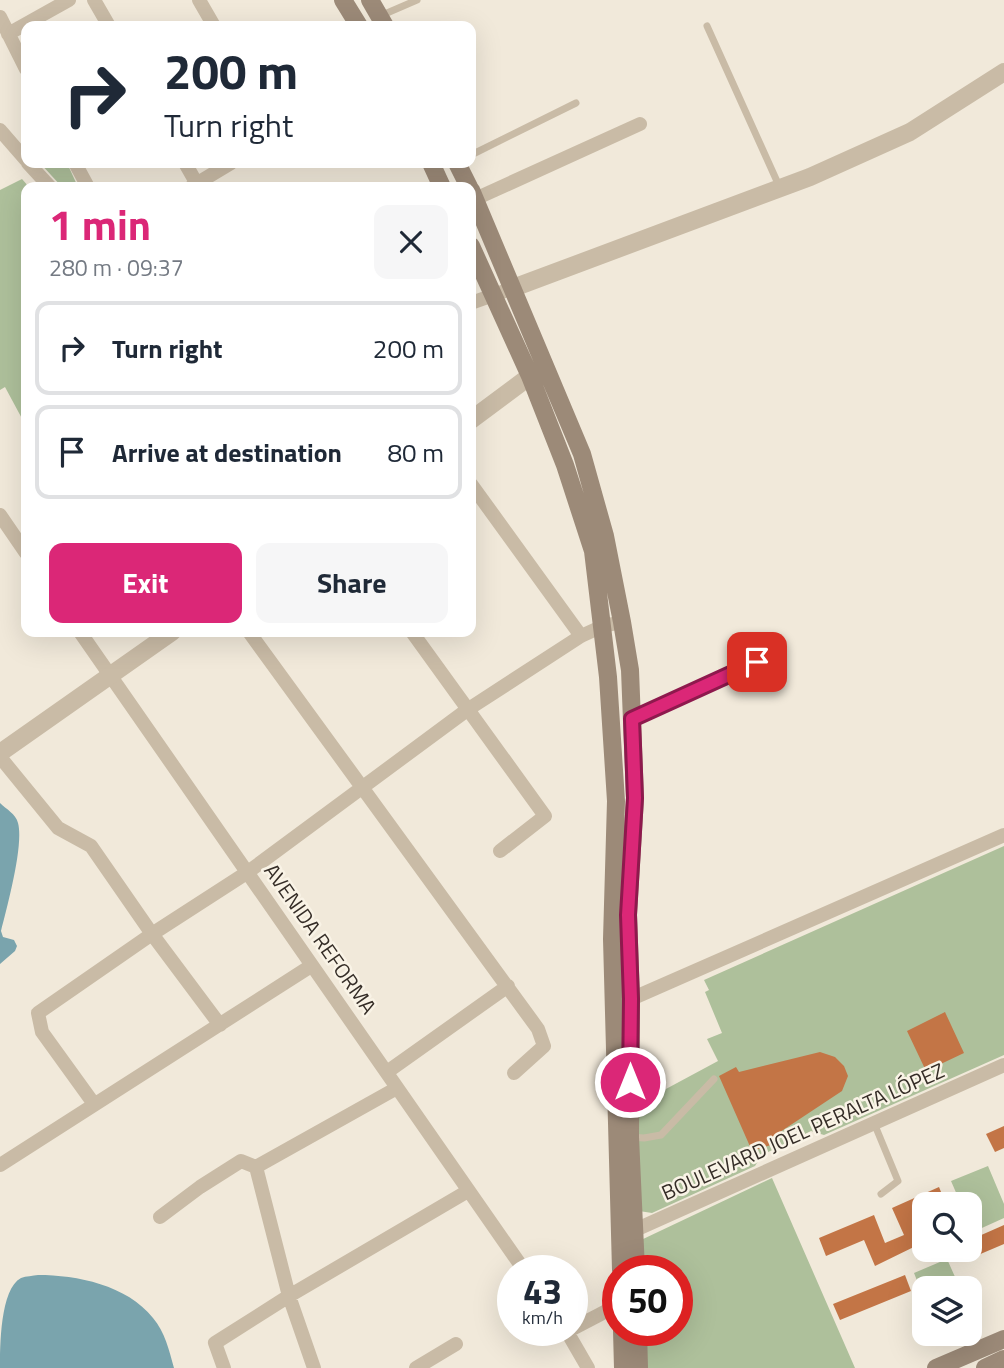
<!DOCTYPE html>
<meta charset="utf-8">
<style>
body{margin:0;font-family:"Titillium Web",sans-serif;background:#f6f6f7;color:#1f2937;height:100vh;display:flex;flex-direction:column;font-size:26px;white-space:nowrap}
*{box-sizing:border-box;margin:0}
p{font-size:23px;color:#747a83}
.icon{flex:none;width:38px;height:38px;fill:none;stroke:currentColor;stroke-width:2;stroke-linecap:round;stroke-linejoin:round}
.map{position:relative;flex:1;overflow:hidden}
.details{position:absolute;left:21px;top:182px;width:455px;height:455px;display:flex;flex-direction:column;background:#fff;border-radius:14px;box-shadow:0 7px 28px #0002}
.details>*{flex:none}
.guide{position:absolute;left:21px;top:21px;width:455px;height:147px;border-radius:14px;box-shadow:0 7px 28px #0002;background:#fff;color:#1f2937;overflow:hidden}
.controls{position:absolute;left:912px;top:1192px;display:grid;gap:14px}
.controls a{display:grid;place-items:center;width:70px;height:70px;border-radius:14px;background:#fff;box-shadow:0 7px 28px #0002;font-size:35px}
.speed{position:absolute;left:497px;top:1255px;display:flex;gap:14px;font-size:35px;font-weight:700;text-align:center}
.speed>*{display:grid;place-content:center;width:91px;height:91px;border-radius:50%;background:#fff;box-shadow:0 7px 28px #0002;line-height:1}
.speed small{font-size:18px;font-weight:400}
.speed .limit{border:10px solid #d22;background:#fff;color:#111}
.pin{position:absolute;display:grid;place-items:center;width:60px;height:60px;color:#fff;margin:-30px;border-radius:14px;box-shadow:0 4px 10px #0006}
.me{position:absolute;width:77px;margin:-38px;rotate:0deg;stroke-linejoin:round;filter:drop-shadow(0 0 5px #0008)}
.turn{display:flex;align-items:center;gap:24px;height:147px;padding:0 28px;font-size:32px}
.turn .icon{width:91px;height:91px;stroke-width:2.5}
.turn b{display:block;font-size:49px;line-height:60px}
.round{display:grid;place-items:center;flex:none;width:74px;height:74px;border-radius:14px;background:#f6f6f7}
.summary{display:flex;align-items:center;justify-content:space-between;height:119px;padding:0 28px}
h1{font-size:42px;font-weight:700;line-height:52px;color:#db2777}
.primary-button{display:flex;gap:14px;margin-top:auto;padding:14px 28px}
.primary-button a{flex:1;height:80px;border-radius:14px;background:#db2777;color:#fff;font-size:28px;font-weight:700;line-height:80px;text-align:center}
.primary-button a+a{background:#f6f6f7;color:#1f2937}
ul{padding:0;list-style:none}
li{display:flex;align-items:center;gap:21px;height:94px;margin:0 14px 10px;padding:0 14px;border:4px solid #e0e1e3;border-radius:14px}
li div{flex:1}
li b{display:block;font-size:26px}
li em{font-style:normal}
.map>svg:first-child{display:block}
.green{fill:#aec09b}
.water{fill:#7aa4ad}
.building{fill:#c37546}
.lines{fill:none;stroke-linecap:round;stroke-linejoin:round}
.service{stroke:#c9bba6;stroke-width:7}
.minor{stroke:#c9bba6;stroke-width:14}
.tertiary{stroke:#c9bba6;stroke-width:18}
.secondary{stroke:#9c8a78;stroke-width:18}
.route-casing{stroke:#8e194d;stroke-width:18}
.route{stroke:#db2777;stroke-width:12}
.labels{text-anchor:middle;stroke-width:5;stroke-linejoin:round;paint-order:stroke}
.street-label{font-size:21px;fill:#352d27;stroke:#f9f3e6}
</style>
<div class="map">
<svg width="1004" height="1368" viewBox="0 0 1004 1368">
<rect width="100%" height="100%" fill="#f1e9da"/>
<!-- green -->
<path class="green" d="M40 163H67L78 187H62Z
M22 179 29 187H26V426L5 387 0 390V190Z
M1004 846V1055L824 1135 811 1131 762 1155 755 1166 652 1213 639 1211 638 1104 718 1061 707 1039 722 1033 705 992 709 990 704 980Z
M988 1166 1004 1204V1218L973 1232 970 1223V1204H961L951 1181Z
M772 1178 855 1368H637L635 1330H677V1270H633L641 1240Z
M947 1259 960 1288H924V1298L914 1273Z"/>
<!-- water -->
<path class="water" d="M0 803C6 809 16 814 18 823 24 845 7 907 1 931L3 937 14 940 17 946 15 951 0 964Z
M38 1275C77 1275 127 1285 153 1318 165 1332 169 1350 174 1368H0C0 1347 0 1289 21 1278 26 1276 33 1276 38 1275Z"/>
<!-- building -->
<path class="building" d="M945 1012 964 1053 926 1071 907 1031Z
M820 1052 835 1057 844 1066 848 1076 842 1091 768 1140 771 1145 752 1151 719 1076 736 1067 739 1072Z
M1004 1126V1148L995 1152 986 1134Z
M939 1187 946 1204H924V1242L875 1266 864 1240 826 1256 819 1238 874 1215 885 1243 904 1235 892 1208Z
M1004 1225V1244L964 1261 959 1250H970V1240Z
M905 1275 911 1291 840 1320 833 1304Z"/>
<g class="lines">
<!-- service -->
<path class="service" d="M380 16 417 0
M707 26 780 188
M471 155 576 103
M633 718 757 662
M874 1123 898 1181 881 1194
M629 1137 644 1138 661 1135 714 1079"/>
<!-- minor -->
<path class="minor" d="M94 0 109 26
M199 0 214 26
M0 17 26 69
M8 34 69 0
M0 130 26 160
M28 163 50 187
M75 163 88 187
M185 163 197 184
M191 187 231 163
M475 199 640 124
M471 303 513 288
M471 484 581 636
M0 515 26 553
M80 632 524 1270
M249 632 538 1029 544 1046 514 1073
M412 632 545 816 500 851
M0 757 58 828 91 846 152 934 220 1025
M631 999 1004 835
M387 1072 508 986
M94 1104 42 1032 38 1013 152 934 248 872 467 710 581 636 603 626 622 622
M0 1165 311 966
M256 1167 289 1296 314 1368
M256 1167 397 1088
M160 1217 200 1187 241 1161 256 1167
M627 1236 635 1230 1004 1065
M572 1329 618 1305
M566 1330 588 1368
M224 1368 215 1343 289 1296 468 1191
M416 1368 456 1344"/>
<!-- tertiary -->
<path class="tertiary" d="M513 288 810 177 910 132 1004 72
M471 420 530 376 543 371
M0 753 172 632"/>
<!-- secondary -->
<path class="secondary" d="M343 0 359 26
M370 0 385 26
M431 163 442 187
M457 163 469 187
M471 190 582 454 605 536 622 622 630 670 635 798 628 914 631 999 630 1137 636 1270
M471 246 530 376 565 465 593 551 608 677 616 801 612 939 621 1270
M622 1330 623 1368
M638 1330 639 1368
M936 1368 1004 1339
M985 1368 1004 1359"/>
</g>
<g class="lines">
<defs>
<path id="route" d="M630 1082 631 999 628 915 635 798 632 719 757 662"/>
</defs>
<!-- route casing -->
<use href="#route" class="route-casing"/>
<!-- route -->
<use href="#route" class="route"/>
</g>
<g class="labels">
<!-- street labels -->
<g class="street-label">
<text transform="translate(320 939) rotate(55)" y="7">AVENIDA REFORMA</text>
<text transform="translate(803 1132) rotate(-24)" y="7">BOULEVARD JOEL PERALTA LÓPEZ</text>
</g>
</g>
</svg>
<div class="controls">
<a><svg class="icon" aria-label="search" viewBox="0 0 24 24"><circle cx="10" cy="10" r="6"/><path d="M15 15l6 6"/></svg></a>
<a><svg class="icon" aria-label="layers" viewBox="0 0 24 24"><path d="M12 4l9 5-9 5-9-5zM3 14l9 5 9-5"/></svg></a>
</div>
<div class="speed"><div>43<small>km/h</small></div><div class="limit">50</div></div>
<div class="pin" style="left:757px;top:662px;background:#d93025"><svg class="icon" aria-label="arrive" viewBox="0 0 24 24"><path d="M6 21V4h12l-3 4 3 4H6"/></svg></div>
<svg class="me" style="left:630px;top:1082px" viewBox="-20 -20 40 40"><circle r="17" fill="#db2777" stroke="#fff" stroke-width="3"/><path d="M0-11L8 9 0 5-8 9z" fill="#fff"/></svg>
<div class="guide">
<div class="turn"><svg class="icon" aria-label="right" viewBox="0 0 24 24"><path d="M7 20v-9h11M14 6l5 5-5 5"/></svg><div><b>200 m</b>Turn right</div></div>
</div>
<section class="details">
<div class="summary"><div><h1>1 min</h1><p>280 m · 09:37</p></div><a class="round"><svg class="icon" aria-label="close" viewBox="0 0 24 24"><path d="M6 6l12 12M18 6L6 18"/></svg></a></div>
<ul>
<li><svg class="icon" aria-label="right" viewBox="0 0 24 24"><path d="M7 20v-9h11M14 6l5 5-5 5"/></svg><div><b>Turn right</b></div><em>200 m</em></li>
<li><svg class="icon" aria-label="arrive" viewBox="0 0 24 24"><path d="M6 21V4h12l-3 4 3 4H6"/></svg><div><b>Arrive at destination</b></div><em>80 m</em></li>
</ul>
<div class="primary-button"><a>Exit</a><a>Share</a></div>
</section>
</div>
